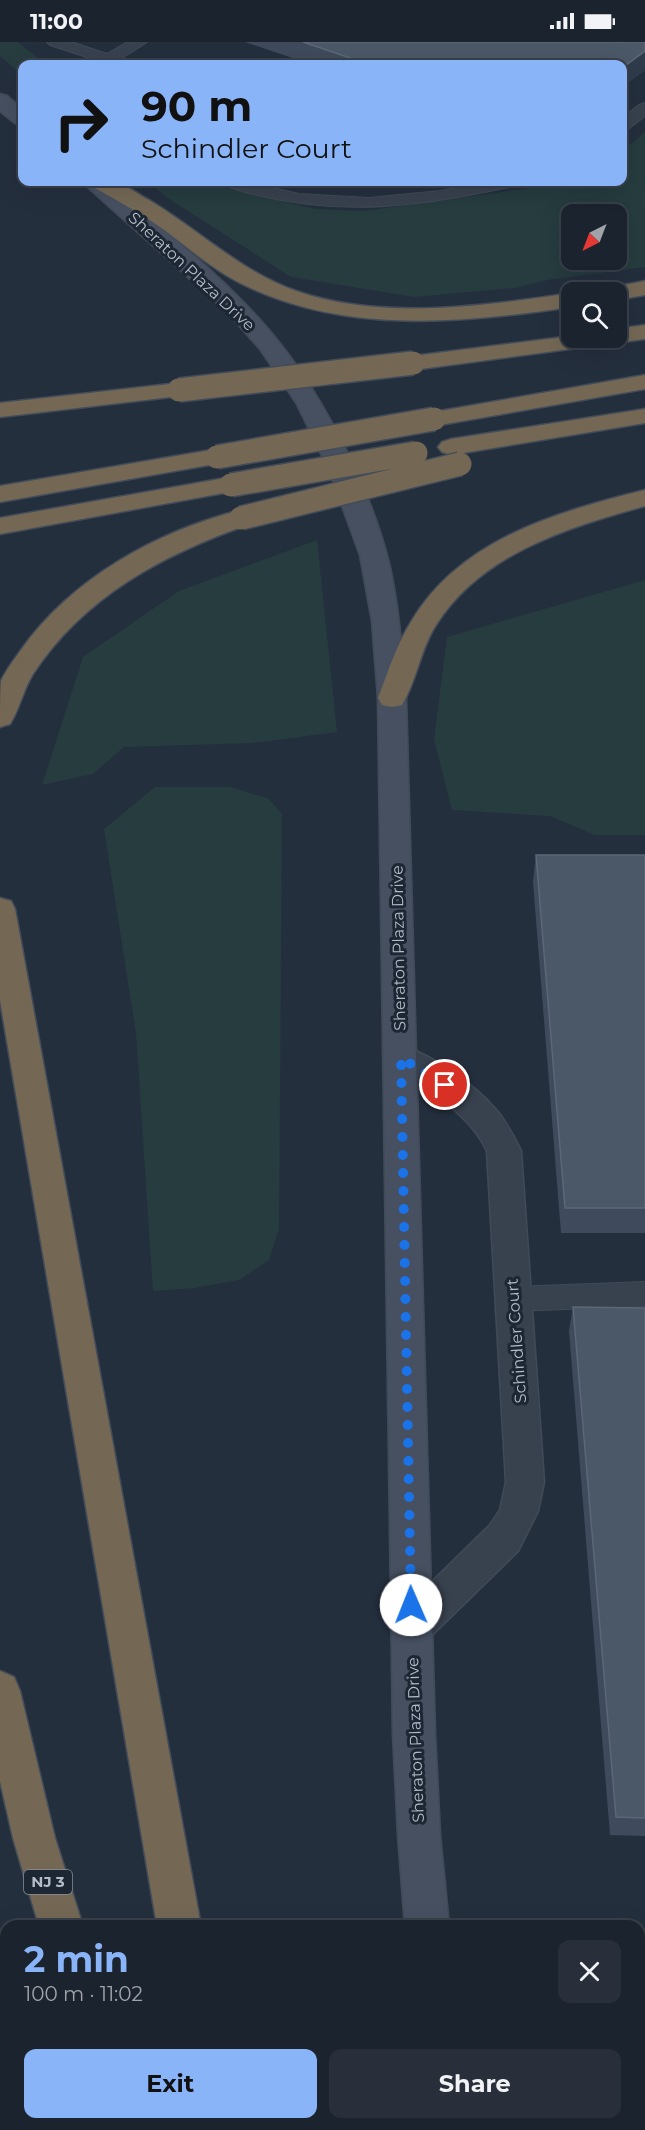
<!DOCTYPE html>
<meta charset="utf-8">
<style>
body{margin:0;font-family:Montserrat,sans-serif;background:#282f3a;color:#f1f3f6;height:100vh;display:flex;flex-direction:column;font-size:22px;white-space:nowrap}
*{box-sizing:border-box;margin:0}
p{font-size:20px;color:#a0a4aa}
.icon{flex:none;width:33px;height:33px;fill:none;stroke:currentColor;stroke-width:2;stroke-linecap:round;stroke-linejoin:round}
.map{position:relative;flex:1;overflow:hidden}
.drawer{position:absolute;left:0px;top:1878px;width:645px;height:210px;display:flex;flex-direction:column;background:#1b232e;border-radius:18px 18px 0 0;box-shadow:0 6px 24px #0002,0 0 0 2px #39404a}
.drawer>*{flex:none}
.top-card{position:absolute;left:18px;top:18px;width:609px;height:126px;border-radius:12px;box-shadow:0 6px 24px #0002,0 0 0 2px #39404a;background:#8ab4f8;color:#111;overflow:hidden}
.needle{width:39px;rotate:222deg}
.controls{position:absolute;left:561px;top:162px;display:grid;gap:12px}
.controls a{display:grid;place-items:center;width:66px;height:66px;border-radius:12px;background:#1b232e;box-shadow:0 6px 24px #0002,0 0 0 2px #39404a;font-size:30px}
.pin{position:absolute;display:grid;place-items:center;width:51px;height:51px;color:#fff;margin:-26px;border:3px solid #fff;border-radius:50%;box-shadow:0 2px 6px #0007}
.me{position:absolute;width:66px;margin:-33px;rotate:359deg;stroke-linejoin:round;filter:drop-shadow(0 0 4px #0008)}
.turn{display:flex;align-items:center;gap:21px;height:126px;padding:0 24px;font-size:27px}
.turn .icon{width:78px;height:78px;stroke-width:2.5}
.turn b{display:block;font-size:42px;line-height:51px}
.round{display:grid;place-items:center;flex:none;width:63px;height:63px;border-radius:12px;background:#282f3a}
.summary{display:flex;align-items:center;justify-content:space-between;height:102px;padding:0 24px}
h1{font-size:36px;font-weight:700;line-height:45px;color:#8ab4f8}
.action{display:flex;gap:12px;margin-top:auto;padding:12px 24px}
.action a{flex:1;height:69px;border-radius:12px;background:#8ab4f8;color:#111;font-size:24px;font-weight:700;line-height:69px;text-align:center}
.action a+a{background:#282f3a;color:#f1f3f6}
.status{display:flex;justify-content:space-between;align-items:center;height:42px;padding:0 30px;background:#1b232e;direction:ltr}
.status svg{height:16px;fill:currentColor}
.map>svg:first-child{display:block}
.green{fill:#263c3f;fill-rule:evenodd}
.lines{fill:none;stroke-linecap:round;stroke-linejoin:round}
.lane-casing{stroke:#414a57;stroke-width:2}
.street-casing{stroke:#414a57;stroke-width:3}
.secondary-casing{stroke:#414a57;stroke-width:3}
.highway-casing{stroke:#434c59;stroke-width:3}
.lane{fill:#38414e;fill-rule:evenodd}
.street{fill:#38414e;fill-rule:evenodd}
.secondary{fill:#465061;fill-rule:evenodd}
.highway{fill:#746855;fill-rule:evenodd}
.highway-bridge-casing{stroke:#434c59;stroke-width:26;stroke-linecap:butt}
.highway-bridge{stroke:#746855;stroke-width:23}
.wall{fill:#3f4b5c}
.shaded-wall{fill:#2f3b4b}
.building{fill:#4b5868;stroke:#5c6777;stroke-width:1.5}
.route{stroke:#1a73e8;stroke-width:10;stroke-dasharray:0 18}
.labels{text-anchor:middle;stroke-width:6;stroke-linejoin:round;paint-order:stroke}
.shield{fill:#1d2633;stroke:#878f9c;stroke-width:1.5}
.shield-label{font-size:15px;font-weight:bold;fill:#b4bcc9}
.street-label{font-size:16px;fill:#b4bcc9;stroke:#1d2633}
</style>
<div class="status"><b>11:00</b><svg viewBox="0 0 49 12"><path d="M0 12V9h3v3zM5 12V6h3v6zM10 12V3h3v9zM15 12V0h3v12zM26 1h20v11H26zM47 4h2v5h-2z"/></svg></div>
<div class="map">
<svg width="645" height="2088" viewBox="0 0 645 2088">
<rect width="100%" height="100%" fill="#242f3e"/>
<!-- green -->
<path class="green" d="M0 0H18L45 22H22V33L0 14Z
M645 90V225L547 238 514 246 414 255 291 235 166 155 148 140H205L215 144 316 167 364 169 575 140H622L623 109ZM572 172H616V218H572Z
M317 498 337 690 254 701 124 705 93 732 42 743 83 615 179 549Z
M645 538V793H595L550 774 452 768 434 697 447 595Z
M155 745H231L269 757 282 772 279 1187 269 1218 239 1238 194 1246 153 1249 136 991 104 787Z"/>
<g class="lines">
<defs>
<path id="lane" d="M47 0H71L107 12 128 0H147L122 16 130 19 131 22H93L96 18 50 3Z
M645 61V74L628 87 622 89V76L639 63Z
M223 140H247L299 152 369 156 440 149 488 140H517L509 145C408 167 326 176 225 144Z
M645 1240V1264L513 1269 503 1265 499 1257 503 1249 513 1245Z"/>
<path id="street" d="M401 1003C433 1014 476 1043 497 1069 507 1081 514 1095 521 1109L544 1440 538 1469 518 1509 425 1600 411 1606 397 1600 391 1587 397 1574 490 1483 500 1468 506 1440 487 1109C468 1069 426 1047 389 1025L385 1016 389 1007Z"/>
<path id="secondary" d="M0 52 7 54 22 67V83L15 81 0 69Z
M82 140H106C159 184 214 227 261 279 317 341 368 439 389 521 399 565 402 611 406 656L435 1692 440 1793 449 1884H405L398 1793 393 1692 378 656 372 579 360 513 329 428 297 362 260 307 226 269Z
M437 2082H483L485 2088H439Z"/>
<path id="highway" d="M90 140C97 139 110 138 117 140 128 144 139 153 149 158 199 188 240 229 296 249 383 279 482 264 572 251V265C460 281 346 293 242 242 214 228 191 208 167 190 144 173 118 159 93 145Z
M645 239V253L616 258V250H605L608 246Z
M645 283V297L413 328 405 326 401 321 405 316 413 314 572 294V296H616V287Z
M645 333V347L434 384 425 382 422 377 425 372 434 370Z
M179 341 188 343 191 348 188 353 0 375V361Z
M645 367V381L451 413 442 410 438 405 442 400 451 397Z
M217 407 226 410 230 415 226 420 0 460V444Z
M231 435 240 438 244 443 240 448 0 492V476Z
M645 448V464C567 486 482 511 436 583 420 608 417 638 402 663L392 665 382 663 378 656C388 630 396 604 411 580 460 497 557 470 645 448Z
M241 468 250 470 254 476 250 482C164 512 84 554 33 632 23 648 20 666 10 682L0 685C0 671 0 651 1 639 6 628 14 618 21 608 71 537 157 489 241 468Z
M0 856 11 859 15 867 201 1884H157L0 958Z
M0 1629 14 1635 20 1649 55 1796 83 1884H39L13 1796 0 1739Z
M100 2082H146L148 2088H102Z
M190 2082H236L237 2088H191Z"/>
</defs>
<!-- lane casing -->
<use href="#lane" class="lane-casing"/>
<!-- street casing -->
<use href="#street" class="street-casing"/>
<!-- secondary casing -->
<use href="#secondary" class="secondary-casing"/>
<!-- highway casing -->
<use href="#highway" class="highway-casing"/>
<!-- lane -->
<use href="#lane" class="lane"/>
<!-- street -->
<use href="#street" class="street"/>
<!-- secondary -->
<use href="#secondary" class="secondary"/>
<!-- highway -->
<use href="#highway" class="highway"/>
<defs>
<path id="highway-bridge" d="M179 348 413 321
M217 415 434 377
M231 443 416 411
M241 476 460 422"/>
</defs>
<!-- highway-bridge casing -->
<use href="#highway-bridge" class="highway-bridge-casing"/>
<!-- highway-bridge -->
<use href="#highway-bridge" class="highway-bridge"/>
</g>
<!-- wall -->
<path class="wall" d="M245 0H645V28L622 45V22H310Z
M536 813H645V1191H561L533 840Z
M573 1265 645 1266V1794L610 1793 569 1289Z"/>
<!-- shaded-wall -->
<path class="shaded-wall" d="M645 9V28L622 45V26Z"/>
<!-- building -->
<path class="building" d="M303 0H645V9L622 26V22H368Z
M536 813H645V1166H565Z
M573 1265 645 1266V1776L616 1775Z"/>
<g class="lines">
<!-- route -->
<path class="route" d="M411 1563 401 1016 445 1043"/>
</g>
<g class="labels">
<!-- shield labels -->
<rect class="shield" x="24" y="1828" width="48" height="24" rx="4.5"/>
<g class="shield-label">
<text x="48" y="1845">NJ 3</text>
</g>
<!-- street labels -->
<g class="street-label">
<text transform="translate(192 229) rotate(43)" y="6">Sheraton Plaza Drive</text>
<text transform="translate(398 906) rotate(-91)" y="6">Sheraton Plaza Drive</text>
<text transform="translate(516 1299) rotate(-94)" y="6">Schindler Court</text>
<text transform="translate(415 1698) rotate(-92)" y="6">Sheraton Plaza Drive</text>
</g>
</g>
</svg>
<div class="controls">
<a><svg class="needle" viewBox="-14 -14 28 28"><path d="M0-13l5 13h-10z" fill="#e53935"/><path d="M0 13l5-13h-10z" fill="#a0a4aa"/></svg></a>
<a><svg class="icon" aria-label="search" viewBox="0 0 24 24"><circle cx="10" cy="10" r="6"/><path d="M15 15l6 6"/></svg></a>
</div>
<div class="pin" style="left:445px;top:1043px;background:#d93025"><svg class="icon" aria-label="arrive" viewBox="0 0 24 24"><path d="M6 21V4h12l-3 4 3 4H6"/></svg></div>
<svg class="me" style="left:411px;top:1563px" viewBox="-20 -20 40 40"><circle r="19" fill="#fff"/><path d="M0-13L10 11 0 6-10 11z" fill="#1a73e8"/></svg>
<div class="top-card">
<div class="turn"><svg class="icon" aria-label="right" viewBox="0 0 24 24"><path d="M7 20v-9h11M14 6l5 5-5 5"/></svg><div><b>90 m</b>Schindler Court</div></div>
</div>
<section class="drawer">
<div class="summary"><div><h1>2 min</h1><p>100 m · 11:02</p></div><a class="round"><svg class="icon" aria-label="close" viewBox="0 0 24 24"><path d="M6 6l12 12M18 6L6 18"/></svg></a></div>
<div class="action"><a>Exit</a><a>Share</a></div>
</section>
</div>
